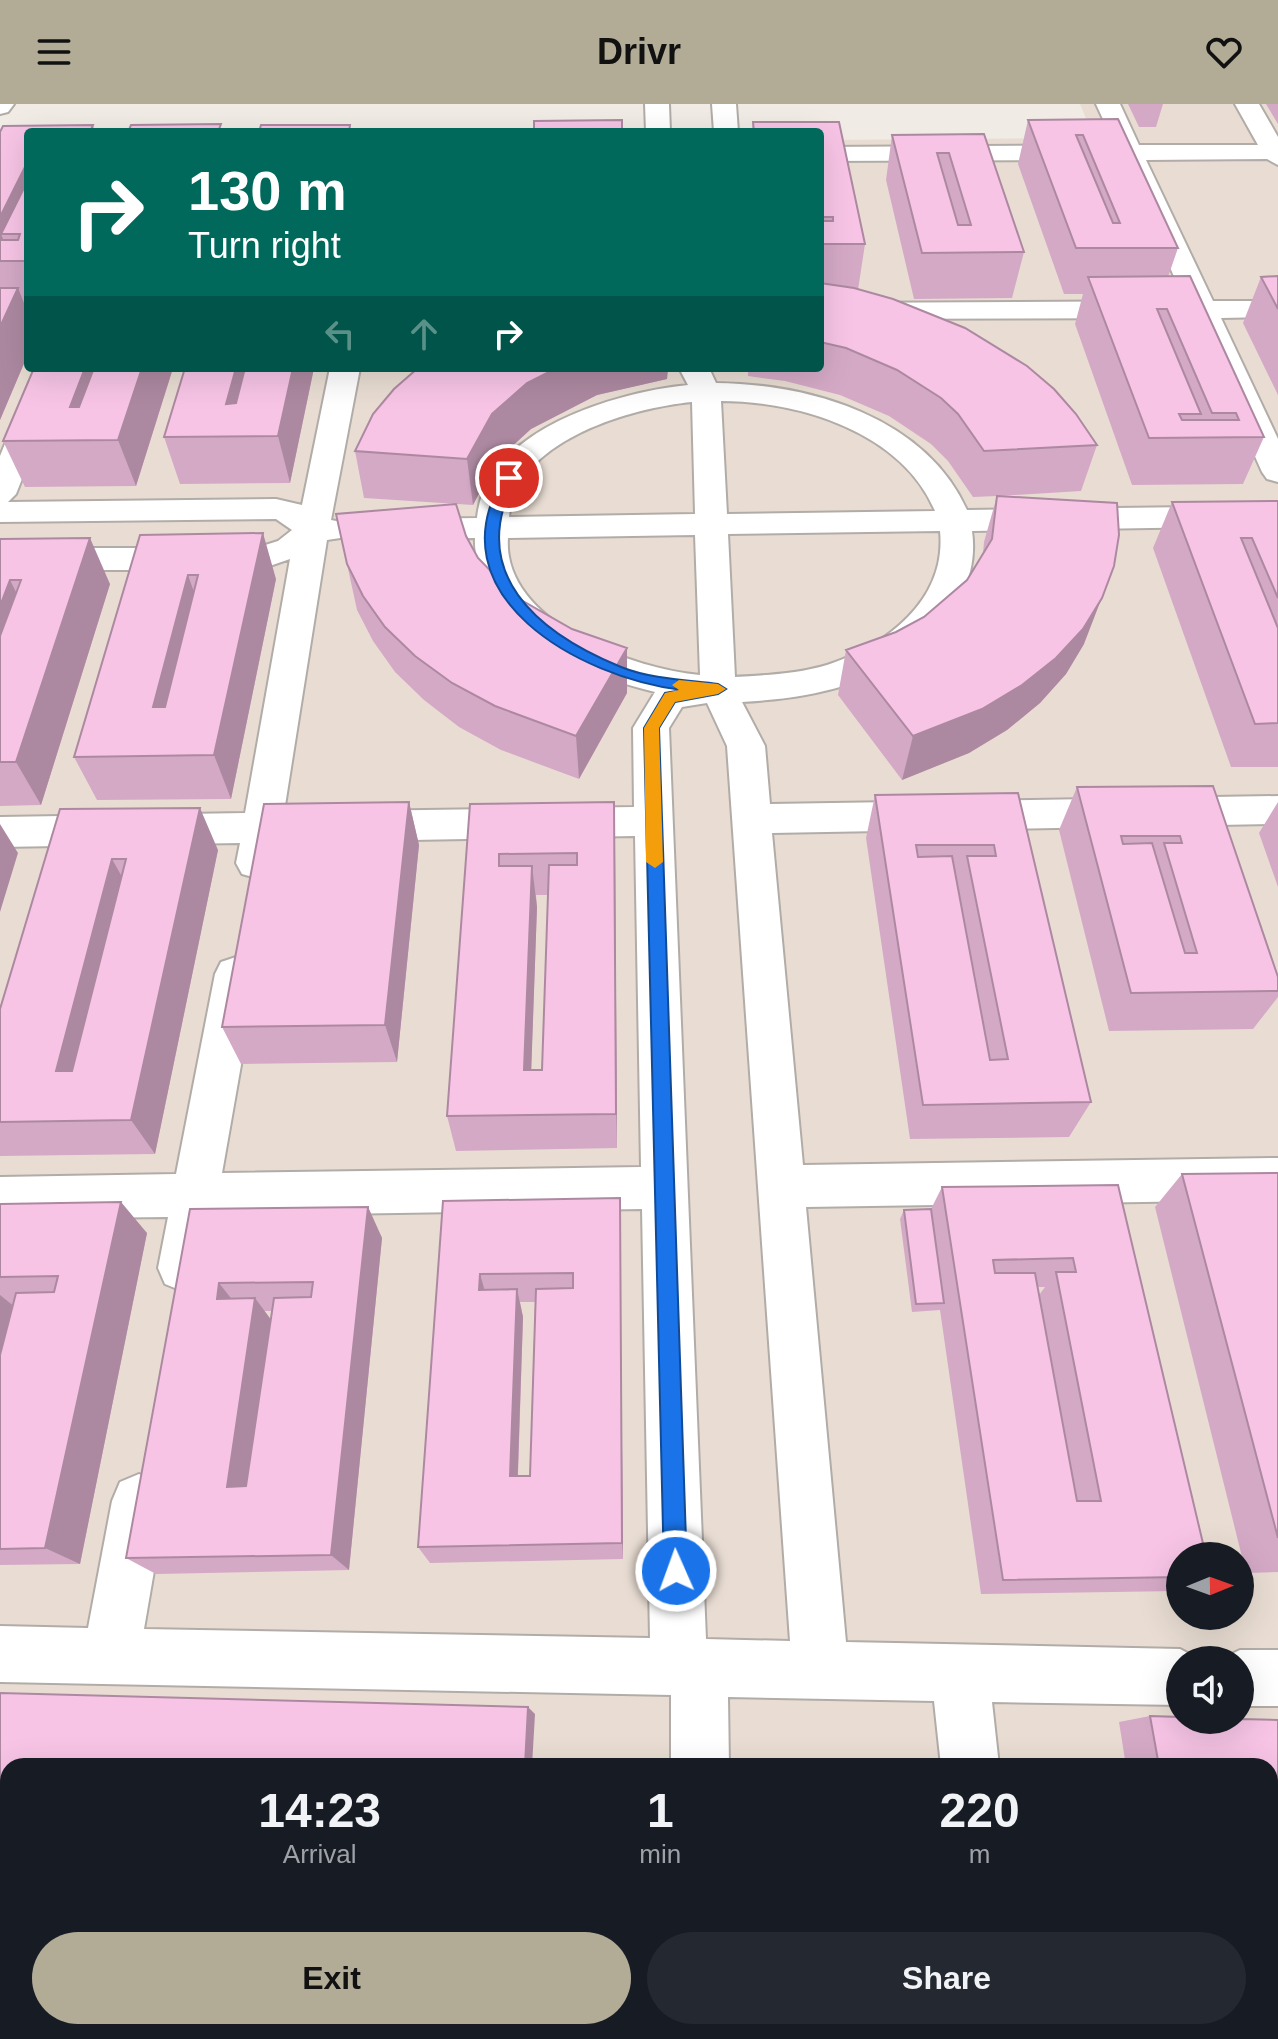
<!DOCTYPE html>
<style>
body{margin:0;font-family:Arial,sans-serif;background:#242831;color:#f1f3f6;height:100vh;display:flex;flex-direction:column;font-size:30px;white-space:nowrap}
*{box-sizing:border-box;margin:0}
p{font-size:26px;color:#9ea1a6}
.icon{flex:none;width:44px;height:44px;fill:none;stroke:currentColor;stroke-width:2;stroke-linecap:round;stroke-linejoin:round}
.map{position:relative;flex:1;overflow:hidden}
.side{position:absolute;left:0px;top:1654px;width:1278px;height:282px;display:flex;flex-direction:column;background:#171b24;border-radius:24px 24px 0 0;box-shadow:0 8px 32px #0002}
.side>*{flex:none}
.banner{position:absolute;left:24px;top:24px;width:800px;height:244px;border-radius:8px;box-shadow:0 8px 32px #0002;background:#00695c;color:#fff;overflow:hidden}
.needle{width:52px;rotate:89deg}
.controls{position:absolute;left:1166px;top:1438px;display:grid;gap:16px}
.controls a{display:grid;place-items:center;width:88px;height:88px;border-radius:50%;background:#171b24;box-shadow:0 8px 32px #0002;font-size:40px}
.pin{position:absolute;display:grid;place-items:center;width:68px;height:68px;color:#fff;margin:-34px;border:4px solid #fff;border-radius:50%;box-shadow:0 2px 8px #0007}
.me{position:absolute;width:88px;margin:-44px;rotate:358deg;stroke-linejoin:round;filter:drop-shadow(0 0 6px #0008)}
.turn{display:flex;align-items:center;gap:28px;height:168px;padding:0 32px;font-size:36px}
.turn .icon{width:104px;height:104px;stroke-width:2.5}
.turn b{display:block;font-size:56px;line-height:68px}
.lanes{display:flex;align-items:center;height:76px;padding:0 32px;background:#0003;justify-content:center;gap:40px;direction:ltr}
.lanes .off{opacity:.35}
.eta{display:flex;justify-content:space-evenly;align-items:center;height:136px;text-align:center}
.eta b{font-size:48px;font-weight:800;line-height:56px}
.button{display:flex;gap:16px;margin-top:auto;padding:16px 32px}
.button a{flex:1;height:92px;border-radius:48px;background:#b2ac97;color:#111;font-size:32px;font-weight:800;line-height:92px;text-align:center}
.button a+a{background:#242831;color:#f1f3f6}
header{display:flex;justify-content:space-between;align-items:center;height:104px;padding:0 32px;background:#b2ac97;color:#111;font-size:36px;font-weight:800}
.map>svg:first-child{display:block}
.built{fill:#e9ddd3;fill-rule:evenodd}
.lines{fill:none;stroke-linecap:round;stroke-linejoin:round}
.minor-casing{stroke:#b1aca7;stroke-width:4}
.minor{fill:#fff;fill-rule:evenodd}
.wall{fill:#d4a9c6;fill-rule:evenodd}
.shaded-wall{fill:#ad89a1}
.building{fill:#f7c4e6;stroke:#ad89a1;stroke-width:2;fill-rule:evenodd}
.route{fill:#1a73e8;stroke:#114b97;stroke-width:2}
.slow{fill:#f59e0b}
</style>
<header><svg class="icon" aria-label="menu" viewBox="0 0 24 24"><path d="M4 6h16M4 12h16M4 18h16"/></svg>Drivr<svg class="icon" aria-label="heart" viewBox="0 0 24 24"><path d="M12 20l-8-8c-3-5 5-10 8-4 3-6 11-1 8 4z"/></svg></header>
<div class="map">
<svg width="1278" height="1935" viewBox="0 0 1278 1935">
<rect width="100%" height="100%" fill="#f1ebe6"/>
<!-- built -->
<path class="built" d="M1080 0H1278V1935H0V59L28 44V264H820V36L1094 34ZM1180 1452H1240V1512H1180ZM1180 1556H1240V1616H1180ZM8 1662H1270V1928H8Z"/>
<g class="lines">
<defs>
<path id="minor" d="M0 0H14L8 8 0 10Z
M645 0H669L670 28H646Z
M712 0H736L738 28H714Z
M1096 0H1120L1139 41H1258L1235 0H1259L1278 33V61L1267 55 1146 56 1213 197H1278V213L1221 214 1278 335V378L1267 375 1262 368 1193 214 820 215V199L1185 197 1122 56 820 57V43L1115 41Z
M36 264H66L16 390 8 398 276 395 302 401 330 264H360L331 416 347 419 352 426 347 433 327 436 284 708 305 713 310 723 305 733 279 738 276 759 270 770 256 774 242 770 236 759 240 739 0 743V713L245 709 290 455 258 466H0V444H256L278 437 292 426 276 415 0 418V352Z
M679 264H709L716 279C811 280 925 313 967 406L1278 402V422L972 427C983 503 911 559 846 581 812 592 777 596 742 598L765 642 770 700 1278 692V720L772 729 803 1061 1278 1054V1096L806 1103 846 1538 1180 1545 1201 1556H1180V1601L992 1598 999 1662H941L934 1597 728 1593 729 1662H671V1591L0 1578V1522L88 1524 112 1397 120 1378 139 1370 158 1378 166 1397 144 1525 650 1534 642 1105 215 1112 206 1164 199 1180 182 1187 165 1180 158 1164 168 1113 0 1115V1073L176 1070 215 870 221 858 236 853 251 858 257 870 222 1069 641 1063 635 732 356 737 342 732 337 722 342 712 356 707 634 703 633 624 655 588C588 572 523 544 488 481 480 467 474 451 475 434L405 435 394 432 389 425 394 418 405 415 477 414C485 326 616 288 688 281ZM721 297C799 297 902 328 935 407L727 410ZM692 298 695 410 509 413C515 337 630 304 692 298ZM940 427C947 496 886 542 827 561 797 570 766 571 735 573L728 430ZM695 431 700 571C633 565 502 518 508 434ZM707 599 727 642 790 1537 706 1535 669 624 682 603Z
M1240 1546H1278V1602H1240V1556H1219Z
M670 1928H734V1935H670Z
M966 1928H1030V1935H966Z"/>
</defs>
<!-- minor casing -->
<use href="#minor" class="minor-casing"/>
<!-- minor -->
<use href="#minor" class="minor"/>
</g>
<!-- wall -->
<path class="wall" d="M1128 0H1163L1156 23H1139Z
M1266 0H1278V20Z
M1118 15 1178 144 1168 173 1264 333 1243 380 1132 381 1075 220 1083 190H1064L1018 60 1028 16Z
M753 18H839L865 140 858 186 1097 341 1081 387 999 392 1084 540 1066 570 1040 599 1007 626 969 649 902 676 838 591 846 546 896 528 924 513 967 476 983 449 984 438 997 392 973 393 948 357 931 340 889 312 840 291 785 277 748 272V264H820V28H752Z
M93 21 95 28H28V203H26L28 209V250L0 316V28Z
M984 30 1024 148 1012 194 914 195 886 76 892 31Z
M1278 172V291L1243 219 1261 173Z
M34 264H173L136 382 25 383 3 337Z
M185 264H314L290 379 180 380 164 333Z
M418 264H668L667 275 597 291 531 325 496 357 473 401 364 394 355 347Z
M1278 397V663H1231L1153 444 1172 398Z
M140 431 276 475 231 695 97 696 74 653Z
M466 432 478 454 516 493 627 589 579 675 501 646 459 623 424 596 395 568 373 537 357 506 347 460Z
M0 435 110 480 41 701 0 702Z
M1213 682 1278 873V893L1253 925 1109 927 1059 726 1077 683Z
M1018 689 1091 998 1069 1033 910 1035 866 734 875 691Z
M409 698 419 741 397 958 241 960 222 923Z
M614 698 617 1044 456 1047 447 1012 470 700ZM536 791H548L542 966H531L537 803Z
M1278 698V783L1259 729Z
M60 705 218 746 155 1050 0 1052V905Z
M1278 1069V1468L1246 1469 1155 1103 1182 1070Z
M1118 1081 1180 1452V1486L1178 1487 981 1490 940 1206 912 1208 900 1115 904 1106 931 1105 942 1083ZM1037 1183H1045L1039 1191Z
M620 1094 623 1455 430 1459 418 1443 443 1097ZM520 1198H535L530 1372H518L523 1213Z
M0 1100 147 1129 80 1460 0 1461Z
M368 1103 382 1134 349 1466 156 1470 126 1454 190 1105ZM264 1207H272L271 1216Z
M1150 1612 1270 1662H1126L1119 1618Z"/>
<!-- shaded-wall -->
<path class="shaded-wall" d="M28 57V138L20 130H1L12 157 0 151V113Z
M18 184 28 209V250L0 316V223Z
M85 264H118L93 336 70 303Z
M142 264H173L136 382 118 336Z
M236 264H261L243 333 226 300Z
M293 264H314L290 379 278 332Z
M557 264H668L667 275 597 291 531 325 496 357 473 401 467 355 492 310 527 279Z
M263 429 276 475 231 695 214 651Z
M90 434 110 480 41 701 16 658Z
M1114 462 1084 540 1066 570 1040 599 1007 626 969 649 902 676 913 632Z
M188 471 204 517 172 647 153 603Z
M10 476 33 522 0 616V502Z
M627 544V589L579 675 576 632Z
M409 698 419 741 397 958 385 921Z
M614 698 615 740 617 1044 616 1010Z
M200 704 218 746 155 1050 131 1016Z
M0 720 18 749 0 808Z
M112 755 135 796 84 1003 56 967Z
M532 762 537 803 530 1002 524 966Z
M620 1094V1126L623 1455 622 1439Z
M121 1098 147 1129 80 1460 45 1444Z
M368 1103 382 1134 349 1466 331 1451Z
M480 1170 488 1198 479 1186Z
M219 1179 241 1207 217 1195Z
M517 1185 523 1213 517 1392 510 1372Z
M0 1191 31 1216 0 1342Z
M255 1194 275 1221 250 1402 227 1383Z
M528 1603 535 1610 532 1662H525Z"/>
<!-- building -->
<path class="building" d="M1118 15 1178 144H1076L1028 16ZM1076 31H1083L1120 119H1113Z
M622 16V28H534V17Z
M753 18H839L865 140H820V117H833V113H820V28H754Z
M221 20 218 28H128L131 21Z
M93 21 90 28H28V57L0 113V28L3 22Z
M261 21H350L349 28H259Z
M984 30 1024 148 922 149 892 31ZM937 49H949L971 121H958Z
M28 76V157H0V136H18L20 130H1Z
M1190 172 1264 333 1149 334 1088 173ZM1157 205H1167L1212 309H1236L1239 316H1182L1179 310H1201Z
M1278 172V205L1261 173Z
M820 179 854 184 893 195 965 224 1027 262 1054 285 1076 310 1097 341 984 347 958 310 941 294 897 266 846 244 820 238Z
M0 184H18L0 223Z
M34 264H85L70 303H79L94 264H142L118 336 3 337Z
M185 264H236L226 300 236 299 245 264H293L278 332 164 333Z
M418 264H557L527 279 492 310 467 355 355 347 373 310 394 285Z
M997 392 1117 399 1119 431 1114 462 1102 494 1083 525 1056 554 1022 581 982 605 913 632 846 546 896 528 924 513 967 476 992 435Z
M1278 397V494L1252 434H1241L1278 524V619L1255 620 1172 398Z
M456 400 466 432 478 454 516 493 572 525 627 544 576 632 495 602 452 579 415 552 385 523 363 492 347 460 336 410Z
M263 429 214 651 74 653 140 431ZM188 471H198L165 603H153Z
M90 434 16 658H0V532L21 476H10L0 502V435Z
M1213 682 1278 873V887L1131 889 1077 683ZM1121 732H1180L1182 739H1164L1197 849H1185L1152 739 1123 740Z
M1018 689 1091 998 923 1001 875 691ZM916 741H994L996 752H967L1008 955 990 956 952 752 918 753Z
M409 698 385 921 222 923 264 700Z
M614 698 616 1010 447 1012 470 700ZM577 749V761H549L542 966H524L532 762H499V750Z
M200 704 131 1016 0 1018V905L60 705ZM112 755H126L72 967H56Z
M1278 1069V1434L1182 1070Z
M1118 1081 1206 1452H1180V1473L1003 1476 942 1083ZM1073 1154 1076 1168H1056L1101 1397H1077L1035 1169H995L993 1156Z
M620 1094 622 1439 418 1443 443 1097ZM573 1169V1184L536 1185 530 1372H510L517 1185 479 1186 480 1170Z
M121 1098 45 1444 0 1445V1251L16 1189 54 1188 58 1172 0 1173V1100Z
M368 1103 331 1451 126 1454 190 1105ZM313 1178 311 1193 274 1194 246 1382 227 1383 255 1194 217 1195 219 1179Z
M931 1105 944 1199 916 1200 904 1106Z
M0 1589 528 1603 525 1662H8V1892L0 1891Z
M1150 1612 1180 1613V1616H1240V1615L1278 1616V1904L1270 1902V1662H1159Z"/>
<!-- route -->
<path class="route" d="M505 371 516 374C465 469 538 529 621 563 651 575 686 576 718 580L726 585 718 590 675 598 659 624 687 1467 684 1475 676 1478 668 1475 664 1467 644 624 665 589 682 586C581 574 430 492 505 371Z"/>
<!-- slow -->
<path class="slow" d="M679 576 718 580 726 585 718 590 675 598 659 624 663 758 655 764 646 758 644 624 665 589 679 586 672 581Z"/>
</svg>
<div class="controls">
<a><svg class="needle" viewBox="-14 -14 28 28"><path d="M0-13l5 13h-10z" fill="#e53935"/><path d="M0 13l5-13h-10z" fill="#9ea1a6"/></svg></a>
<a><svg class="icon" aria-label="sound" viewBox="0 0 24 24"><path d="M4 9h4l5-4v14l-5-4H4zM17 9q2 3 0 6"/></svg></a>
</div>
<div class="pin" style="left:509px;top:374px;background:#d93025"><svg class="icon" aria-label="arrive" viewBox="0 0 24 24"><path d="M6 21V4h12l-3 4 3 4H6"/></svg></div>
<svg class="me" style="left:676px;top:1467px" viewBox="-20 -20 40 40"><circle r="17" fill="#1a73e8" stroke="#fff" stroke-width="3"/><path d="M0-11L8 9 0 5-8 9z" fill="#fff"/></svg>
<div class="banner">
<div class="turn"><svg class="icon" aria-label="right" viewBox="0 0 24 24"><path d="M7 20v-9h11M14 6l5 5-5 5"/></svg><div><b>130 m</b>Turn right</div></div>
<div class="lanes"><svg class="icon off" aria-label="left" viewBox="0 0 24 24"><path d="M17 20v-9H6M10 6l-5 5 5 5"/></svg><svg class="icon off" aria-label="ahead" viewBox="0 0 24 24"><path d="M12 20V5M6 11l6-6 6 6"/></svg><svg class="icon" aria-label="right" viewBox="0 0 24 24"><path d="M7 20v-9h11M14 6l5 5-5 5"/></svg></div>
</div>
<section class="side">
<div class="eta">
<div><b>14:23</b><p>Arrival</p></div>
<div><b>1</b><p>min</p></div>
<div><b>220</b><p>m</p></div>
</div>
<div class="button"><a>Exit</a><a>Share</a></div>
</section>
</div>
